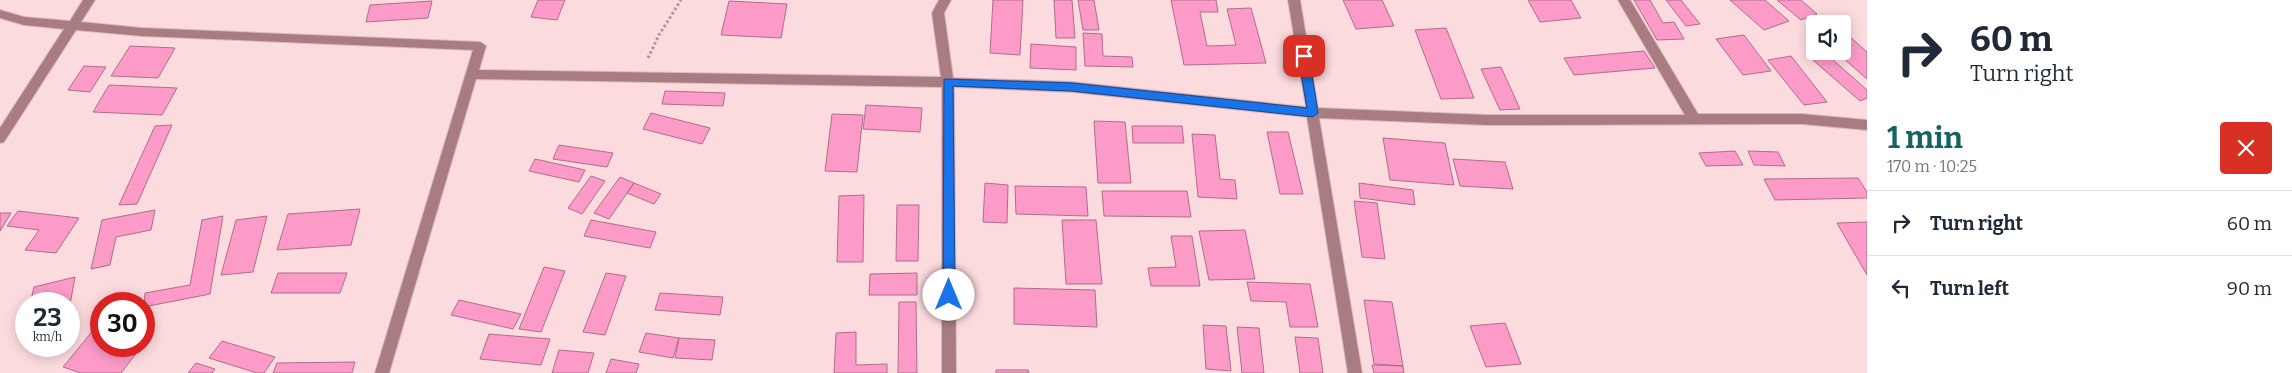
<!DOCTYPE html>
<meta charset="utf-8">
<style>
body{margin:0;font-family:Bitter,serif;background:#f2f2f3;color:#1f2937;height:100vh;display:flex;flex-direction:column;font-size:19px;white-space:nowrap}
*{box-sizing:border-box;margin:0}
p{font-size:16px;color:#747a83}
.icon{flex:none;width:28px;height:28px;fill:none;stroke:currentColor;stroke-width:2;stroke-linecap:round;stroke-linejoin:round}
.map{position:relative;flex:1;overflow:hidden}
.side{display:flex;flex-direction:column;background:#fff;width:425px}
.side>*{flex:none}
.hud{background:#fff;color:#1f2937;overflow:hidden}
.controls{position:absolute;left:1806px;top:15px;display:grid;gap:10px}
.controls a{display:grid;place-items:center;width:45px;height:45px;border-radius:5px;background:#fff;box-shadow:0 2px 12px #0003;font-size:25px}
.speed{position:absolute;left:15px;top:292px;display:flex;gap:10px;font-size:25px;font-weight:700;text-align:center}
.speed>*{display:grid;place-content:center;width:65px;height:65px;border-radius:50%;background:#fff;box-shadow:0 2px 12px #0003;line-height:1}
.speed small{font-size:12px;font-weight:400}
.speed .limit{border:8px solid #d22;background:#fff;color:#111}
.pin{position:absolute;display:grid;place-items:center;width:42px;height:42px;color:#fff;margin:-21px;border-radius:10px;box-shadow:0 2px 8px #0006}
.me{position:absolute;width:55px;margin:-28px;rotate:0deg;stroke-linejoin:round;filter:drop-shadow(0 0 4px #0008)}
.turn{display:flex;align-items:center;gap:18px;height:105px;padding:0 20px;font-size:22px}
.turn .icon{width:65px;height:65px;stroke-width:2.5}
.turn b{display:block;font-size:35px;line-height:42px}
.round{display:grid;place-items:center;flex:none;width:52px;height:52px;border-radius:5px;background:#f2f2f3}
.headline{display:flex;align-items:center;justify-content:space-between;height:85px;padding:0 20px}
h1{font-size:30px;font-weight:700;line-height:38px;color:#166461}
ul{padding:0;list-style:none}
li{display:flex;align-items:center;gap:15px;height:65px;padding:0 20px;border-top:1px solid #e0e1e3}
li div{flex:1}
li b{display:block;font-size:19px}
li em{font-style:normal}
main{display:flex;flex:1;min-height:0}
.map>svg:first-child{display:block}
.building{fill:#fc9bc8;stroke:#af6d8b}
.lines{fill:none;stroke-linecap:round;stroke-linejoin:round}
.minor-casing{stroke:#d8b8bb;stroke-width:2}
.path{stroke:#b39397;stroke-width:3;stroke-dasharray:2.5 2.5;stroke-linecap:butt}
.minor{fill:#a97c81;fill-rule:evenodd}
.route{fill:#1a73e8;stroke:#114b97}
</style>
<main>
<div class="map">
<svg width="1867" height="373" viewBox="0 0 1867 373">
<rect width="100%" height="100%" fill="#fcdbde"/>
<!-- building -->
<path class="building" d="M538 0H565L557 20 531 17Z
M993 0H1023L1020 55 990 53Z
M1054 0H1072L1075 38H1056Z
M1078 0H1094L1099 30H1083Z
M1171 0H1216L1218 12H1200L1207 46 1236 45 1227 9 1251 8 1266 63 1184 65Z
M1343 0H1382L1394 26 1356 29Z
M1528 0H1571L1581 18 1540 22Z
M1634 0H1650L1663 23 1674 22 1684 39 1657 40Z
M1666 0H1681L1700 24 1686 26Z
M1730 0H1765L1789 21 1764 30Z
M1777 0H1801L1817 14 1801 20Z
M432 1 428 18 366 22 370 5Z
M729 1 787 4 781 38 721 35Z
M1446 28 1474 98 1441 99 1415 30Z
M1083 33 1102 34 1103 56 1132 57 1133 67 1085 66Z
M1744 35 1771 71 1743 75 1716 39Z
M1848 35 1867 52V79L1835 51H1842V37Z
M1031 44 1076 47V70L1030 68Z
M130 46 175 48 158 78 111 76Z
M1815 50 1823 51 1867 90V98L1860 101 1806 54Z
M1644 51 1655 68 1574 75 1564 58Z
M1791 56 1827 102 1804 105 1768 60Z
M84 66 106 67 90 92 68 90Z
M1501 67 1520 109 1500 110 1481 69Z
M109 85 177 88 162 115 93 112Z
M665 91 725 93 723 106 662 104Z
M866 105 922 108 920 132 863 129Z
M651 113 710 128 702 144 643 129Z
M832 114 863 115 857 172 825 171Z
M1094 121 1125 122 1131 183H1098Z
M172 125 137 204 119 205 155 126Z
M1132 126H1182L1184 143H1133Z
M1267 132H1288L1303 194H1280Z
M1192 134 1215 135 1220 179 1235 180 1237 199 1198 197Z
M1383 138 1445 143 1454 185 1390 180Z
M559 145 613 153 607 167 553 159Z
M1735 151 1743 165 1706 166 1699 153Z
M1748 151 1778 152 1785 166 1754 165Z
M535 159 585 170 579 182 529 171Z
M1453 159 1505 162 1513 189 1460 186Z
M591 176 605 181 582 214 568 208Z
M620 177 634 183 609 219 594 213Z
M1858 178 1867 192V198L1775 200 1764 179Z
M634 183 661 194 654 204 627 193Z
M985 183 1008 185 1007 223 983 222Z
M1359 183 1413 190 1415 205 1360 198Z
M1015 186 1086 187 1088 216 1016 214Z
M1102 191H1187L1191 217 1104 216Z
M864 195 863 262H837L839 196Z
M1354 201 1377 203 1385 259 1362 257Z
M897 205H919L918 261H896Z
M360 209 351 245 277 250 288 214Z
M155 210 151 230 116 237 110 265 91 269 102 220Z
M18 211 79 218 56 253 25 250 39 230 7 226Z
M0 213H11L0 231Z
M223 216 210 294 144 307 145 293 190 285 202 220Z
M267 216 253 272 221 275 236 220Z
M591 220 656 232 650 248 584 236Z
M1062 220H1096L1102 284H1066Z
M1867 222V275L1837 223Z
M1245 230 1255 279 1209 280 1199 231Z
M1171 236H1192L1200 286H1151L1148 268 1176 267Z
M544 267 565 271 541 332 519 329Z
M278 273H347L340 293H271Z
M606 273 626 276 605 335 583 332Z
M917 273V295H869L870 274Z
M75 277 69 310V304H30L34 287Z
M1247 282 1310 284 1318 327H1290L1286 302 1251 301Z
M1014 288 1095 290 1097 327 1014 324Z
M660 293 723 297 720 315 655 310Z
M459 300 521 314 513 329 451 315Z
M1364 300 1392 302 1403 366 1374 364Z
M899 302H916L917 373H898Z
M1505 323 1521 364 1486 367 1470 326Z
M1203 325 1226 326 1231 371 1206 369Z
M1237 327 1259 328 1264 373H1242Z
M95 328 101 330V346H142L121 373H81L63 367Z
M856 332V365L887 364V373H834L836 333Z
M646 333 679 338 673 358 639 352Z
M489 334 550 339 541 365 480 359Z
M1295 337 1318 338 1323 373H1300Z
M679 338 715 340 712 360 675 358Z
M222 341 275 357 264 373H257L209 358Z
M559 350 594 353 588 373H552Z
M611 359 639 364 636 373H606Z
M355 362 352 373H273L277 363Z
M196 363 215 369 212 373H188Z
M1372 365 1403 366 1404 373H1374Z
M996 370H1028L1029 373H996Z"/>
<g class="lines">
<defs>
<path id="minor" d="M83 0H95L81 22 142 28 480 42 486 46 479 70 941 77 932 13 939 0H951L944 13 953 78 1072 82 1306 107 1288 0H1300L1318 108 1487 115H1685L1618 0H1630L1698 114H1802L1867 120V130L1802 124 1487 125 1319 118 1362 373H1348L1307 117 1072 92 954 87 956 373H942V87L476 79 389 373H375L473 50 142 36 76 30 4 142 0 143V128L64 29 24 25 0 18V10L24 17 70 21Z"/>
</defs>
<!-- minor casing -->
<use href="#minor" class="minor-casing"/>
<!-- path -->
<path class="path" d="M648 58 659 35 681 0"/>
<!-- minor -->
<use href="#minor" class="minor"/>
</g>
<!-- route -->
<path class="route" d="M1304 52 1309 56 1318 113 1313 117 1072 91 953 86 955 295 953 299 949 301 945 299 943 295 944 79 1072 83 1307 108 1298 56Z"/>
</svg>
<div class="controls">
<a><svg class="icon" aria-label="sound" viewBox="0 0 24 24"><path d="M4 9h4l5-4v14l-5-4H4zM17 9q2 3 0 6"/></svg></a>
</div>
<div class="speed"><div>23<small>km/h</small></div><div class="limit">30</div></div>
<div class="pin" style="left:1304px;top:56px;background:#d93025"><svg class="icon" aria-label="arrive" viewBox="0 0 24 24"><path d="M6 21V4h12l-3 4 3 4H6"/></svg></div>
<svg class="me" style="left:949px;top:295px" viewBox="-20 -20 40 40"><circle r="19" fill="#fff"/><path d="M0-13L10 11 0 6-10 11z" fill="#1a73e8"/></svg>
</div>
<section class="side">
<div class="hud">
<div class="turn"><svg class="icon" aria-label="right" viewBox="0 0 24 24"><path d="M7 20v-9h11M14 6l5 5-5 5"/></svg><div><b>60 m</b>Turn right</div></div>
</div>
<div class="headline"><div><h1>1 min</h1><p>170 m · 10:25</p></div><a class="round" style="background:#d93025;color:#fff"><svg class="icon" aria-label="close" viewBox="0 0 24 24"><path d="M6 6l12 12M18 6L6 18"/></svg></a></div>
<ul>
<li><svg class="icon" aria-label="right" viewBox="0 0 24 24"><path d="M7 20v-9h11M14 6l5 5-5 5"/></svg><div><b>Turn right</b></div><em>60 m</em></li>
<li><svg class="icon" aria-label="left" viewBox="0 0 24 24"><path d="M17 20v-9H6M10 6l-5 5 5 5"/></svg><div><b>Turn left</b></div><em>90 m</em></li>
</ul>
</section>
</main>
